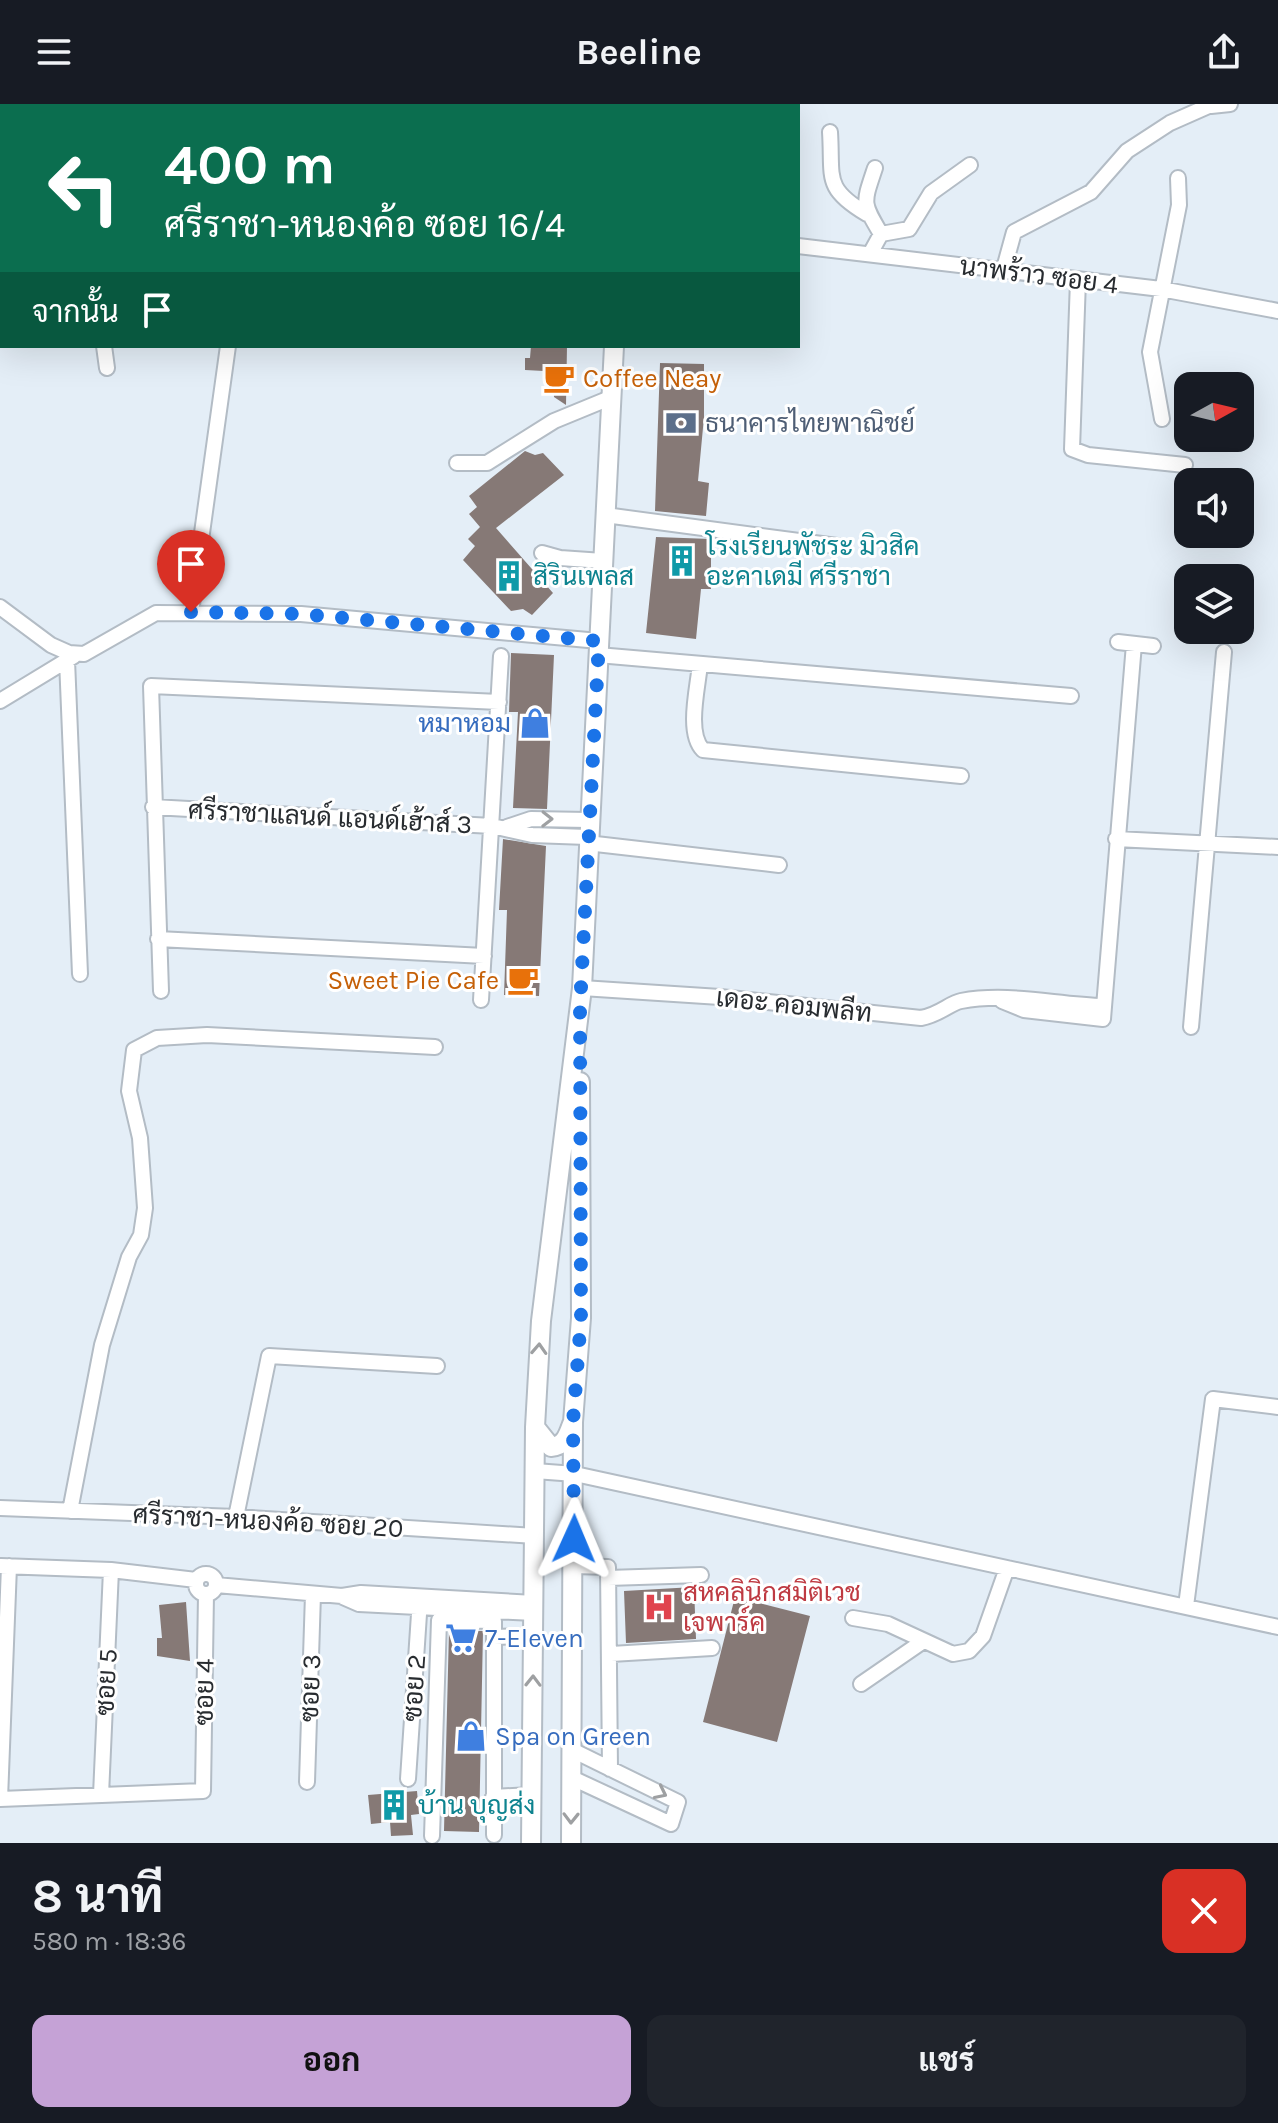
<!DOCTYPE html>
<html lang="th">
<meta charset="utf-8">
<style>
body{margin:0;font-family:Karla,Sarabun,sans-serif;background:#20242c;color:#f1f3f6;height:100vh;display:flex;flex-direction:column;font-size:30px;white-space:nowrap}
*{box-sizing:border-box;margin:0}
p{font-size:26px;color:#9ea1a6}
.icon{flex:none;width:44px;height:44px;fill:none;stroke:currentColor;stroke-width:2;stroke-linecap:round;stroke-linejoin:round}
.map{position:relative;height:1739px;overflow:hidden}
.side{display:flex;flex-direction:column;background:#171b24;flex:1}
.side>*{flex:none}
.banner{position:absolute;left:0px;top:0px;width:800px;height:244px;box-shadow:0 8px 32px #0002;background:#0b6e4f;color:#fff;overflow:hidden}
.needle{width:52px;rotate:82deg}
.tools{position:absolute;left:1174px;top:268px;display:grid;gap:16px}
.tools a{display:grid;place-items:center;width:80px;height:80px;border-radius:16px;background:#171b24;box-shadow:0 8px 32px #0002;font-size:40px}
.pin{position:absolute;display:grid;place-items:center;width:68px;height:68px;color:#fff;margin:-82px -34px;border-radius:50% 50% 50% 0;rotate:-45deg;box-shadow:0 0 8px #0007}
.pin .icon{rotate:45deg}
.me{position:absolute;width:88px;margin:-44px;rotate:1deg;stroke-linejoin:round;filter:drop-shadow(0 0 6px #0008)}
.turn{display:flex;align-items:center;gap:28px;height:168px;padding:0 32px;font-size:36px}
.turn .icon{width:104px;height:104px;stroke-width:2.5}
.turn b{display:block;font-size:56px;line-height:68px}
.then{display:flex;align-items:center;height:76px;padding:0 32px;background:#0003;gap:16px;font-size:30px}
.round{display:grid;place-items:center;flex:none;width:84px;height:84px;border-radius:16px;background:#20242c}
.summary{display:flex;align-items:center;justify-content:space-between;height:136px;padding:0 32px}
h1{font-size:48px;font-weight:700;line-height:60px}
.button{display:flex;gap:16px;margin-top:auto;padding:16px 32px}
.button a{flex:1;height:92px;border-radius:16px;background:#c5a2d6;color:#111;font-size:32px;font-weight:700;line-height:92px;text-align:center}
.button a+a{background:#20242c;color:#f1f3f6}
header{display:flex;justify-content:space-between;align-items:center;height:104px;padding:0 32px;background:#171b24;font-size:36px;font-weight:700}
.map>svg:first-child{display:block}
.building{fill:#867976}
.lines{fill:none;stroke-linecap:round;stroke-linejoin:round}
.minor-casing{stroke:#b3bcc5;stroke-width:18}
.major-casing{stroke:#b3bcc5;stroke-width:22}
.minor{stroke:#fff;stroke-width:14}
.major{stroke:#fff;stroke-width:18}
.oneway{stroke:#9ea0a2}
.route{stroke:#1a73e8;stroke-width:14;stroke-dasharray:0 25.2}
.labels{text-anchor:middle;stroke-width:6;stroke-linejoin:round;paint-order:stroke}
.street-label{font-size:26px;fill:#282c30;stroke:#fff}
.food-label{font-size:26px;fill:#c56008;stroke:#fff;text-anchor:start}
.service-label{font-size:26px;fill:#4e5e75;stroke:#fff;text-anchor:start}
.culture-label{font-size:26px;fill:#0d838f;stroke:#fff;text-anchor:start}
.shop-label{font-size:26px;fill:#366cbe;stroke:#fff;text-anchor:start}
.health-label{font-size:26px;fill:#be3a42;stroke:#fff;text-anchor:start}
</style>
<header><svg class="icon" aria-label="menu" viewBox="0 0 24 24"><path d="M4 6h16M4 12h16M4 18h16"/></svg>Beeline<svg class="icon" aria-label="share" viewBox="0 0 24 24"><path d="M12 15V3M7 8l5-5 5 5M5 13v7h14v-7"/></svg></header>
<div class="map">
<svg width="1278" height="1739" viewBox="0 0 1278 1739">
<rect width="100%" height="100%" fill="#e4eef7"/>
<!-- building -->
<path class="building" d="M531 242H567L566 301 554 293 553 275H545L544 267 525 266V254H530Z
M660 259 704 260V313L698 377 709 379 706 412 655 407Z
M525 347 535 351 543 349 564 371 496 424 553 489 532 511 523 505 511 507 463 456 475 442 468 435 480 423 469 410 477 403 469 392Z
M656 433 711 435V485H701L696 535 646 529Z
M511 549 554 551 547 705 513 704 518 608H509Z
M503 735 546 742 539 892 504 891 507 806H499Z
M694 1483 696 1535 626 1539 624 1487Z
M735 1493 810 1512 777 1638 703 1618Z
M186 1498 190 1557 157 1552V1534H162L159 1501Z
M449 1526 483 1527 479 1728 444 1727Z
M417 1687 419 1710 411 1711 413 1731 391 1732 390 1718 371 1720 368 1691Z"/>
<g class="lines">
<defs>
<path id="minor" d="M373 2 385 0
M1211 2 1230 0
M830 28C833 74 823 84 867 110
M875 64C863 100 862 98 881 130
M798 142 1161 185 1278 207
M870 150 881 130 909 125 931 89 970 61
M0 154 2 153
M1003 168 1014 128 1091 88 1127 47 1170 19 1213 0
M1078 176 1072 345 1088 351 1185 361
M104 242 107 264
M1162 315 1150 248 1179 101 1178 74
M457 359H487L554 317 610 294
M605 411 837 442
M542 449 560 454 603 457
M0 503 51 541 69 549 84 550 156 509 301 510 599 537
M191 508 228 242
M1118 538 1153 542
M598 551 1071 592
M67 556 80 870
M700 560C698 583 686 629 703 646L961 672
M0 597 74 552
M153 703 492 722 532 731 587 733
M507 723 531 715 588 716
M1116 735 1278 743
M587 739 779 761
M158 835 484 852
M582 884 720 893 921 914C939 911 950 899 961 897 1009 888 1056 901 1104 902
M161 887 151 582 499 598
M481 896 501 552
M1002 897 1024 906 1103 915 1134 540
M1191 923 1224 548
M535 1367 575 1370 1278 1523
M0 1404 236 1413 535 1432
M70 1407 102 1241 129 1153 141 1131 145 1104 140 1034 129 987 134 946 157 934 207 931 435 943
M236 1413 269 1252 437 1262
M1 1462 111 1466 196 1476
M574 1462 608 1463 610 1665
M196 1480a10 10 0 1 1 20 0a10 10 0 1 1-20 0Z
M608 1474 701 1471
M216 1481 342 1492 361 1489 534 1499
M343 1493 359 1500 534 1509
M1186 1502 1213 1295 1278 1303
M853 1514 888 1520 953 1550 969 1547 983 1532 1007 1464
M494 1533 534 1532
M611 1550 712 1544
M861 1580 922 1538
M572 1674 671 1720 678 1698 572 1646
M408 1675 420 1495
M307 1678 313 1490
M101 1691 111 1466
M493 1693 531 1691
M0 1695 203 1687 206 1490
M0 1695 9 1462
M432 1732 439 1516 494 1517V1731"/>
<path id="major" d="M619 0V2
M535 1323 551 1343C565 1342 568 1331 572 1320
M531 1739 535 1323 541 1217 582 884 614 242
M571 1739 573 1318 581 1214 580 978"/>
</defs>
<!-- minor casing -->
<use href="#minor" class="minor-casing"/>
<!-- major casing -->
<use href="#major" class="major-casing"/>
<!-- minor -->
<use href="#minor" class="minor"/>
<!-- major -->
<use href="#major" class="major"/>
</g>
<!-- one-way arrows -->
<defs><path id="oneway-chevron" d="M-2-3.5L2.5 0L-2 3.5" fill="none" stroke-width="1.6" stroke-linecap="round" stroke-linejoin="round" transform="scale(2)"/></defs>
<g class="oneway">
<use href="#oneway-chevron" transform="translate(547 715) rotate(1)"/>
<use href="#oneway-chevron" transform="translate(539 1245) rotate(-87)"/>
<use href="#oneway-chevron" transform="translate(533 1577) rotate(-89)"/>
<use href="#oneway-chevron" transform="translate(661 1689) rotate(26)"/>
<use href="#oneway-chevron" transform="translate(571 1714) rotate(91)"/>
</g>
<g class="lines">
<!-- route -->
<path class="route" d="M191 508 301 510 599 537 580 903 581 1214 573 1318 574 1435"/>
</g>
<!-- icons -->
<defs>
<symbol id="cafe-bare" viewBox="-9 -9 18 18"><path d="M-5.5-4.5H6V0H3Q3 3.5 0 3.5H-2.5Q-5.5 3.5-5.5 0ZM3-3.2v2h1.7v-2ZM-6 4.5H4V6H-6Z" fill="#e8710a" stroke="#fff" stroke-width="2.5" paint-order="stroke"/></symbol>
<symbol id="bank-bare" viewBox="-9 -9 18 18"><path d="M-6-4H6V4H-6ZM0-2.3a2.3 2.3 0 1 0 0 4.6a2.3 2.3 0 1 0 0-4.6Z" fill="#5c6f8a" stroke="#fff" stroke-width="2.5" paint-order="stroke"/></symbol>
<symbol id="building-bare" viewBox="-9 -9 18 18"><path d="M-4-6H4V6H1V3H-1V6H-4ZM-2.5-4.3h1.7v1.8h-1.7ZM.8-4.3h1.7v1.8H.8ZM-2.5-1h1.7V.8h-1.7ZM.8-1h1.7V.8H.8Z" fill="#0f9aa8" stroke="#fff" stroke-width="2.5" paint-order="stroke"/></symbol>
<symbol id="shop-bare" viewBox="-9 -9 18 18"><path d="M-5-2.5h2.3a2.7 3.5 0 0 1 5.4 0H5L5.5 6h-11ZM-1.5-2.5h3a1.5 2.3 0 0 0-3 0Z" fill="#3f7fe0" stroke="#fff" stroke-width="2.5" paint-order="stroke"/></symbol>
<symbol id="hospital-bare" viewBox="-9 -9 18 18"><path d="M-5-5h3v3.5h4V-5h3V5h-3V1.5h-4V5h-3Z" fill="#e0444e" stroke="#fff" stroke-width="2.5" paint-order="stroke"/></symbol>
<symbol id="supermarket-bare" viewBox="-9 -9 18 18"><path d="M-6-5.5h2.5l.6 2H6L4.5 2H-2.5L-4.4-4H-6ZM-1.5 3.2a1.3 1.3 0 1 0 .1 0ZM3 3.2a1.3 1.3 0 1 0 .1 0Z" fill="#3f7fe0" stroke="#fff" stroke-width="2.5" paint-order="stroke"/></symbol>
</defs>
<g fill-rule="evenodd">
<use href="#cafe-bare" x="537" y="252" width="44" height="44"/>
<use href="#bank-bare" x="659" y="297" width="44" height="44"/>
<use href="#building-bare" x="660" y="435" width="44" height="44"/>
<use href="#building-bare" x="487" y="450" width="44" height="44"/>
<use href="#shop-bare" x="513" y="597" width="44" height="44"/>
<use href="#cafe-bare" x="501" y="854" width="44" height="44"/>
<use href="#hospital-bare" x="637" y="1481" width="44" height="44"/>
<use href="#supermarket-bare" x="439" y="1512" width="44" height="44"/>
<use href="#shop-bare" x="449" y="1610" width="44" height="44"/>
<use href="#building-bare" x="372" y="1679" width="44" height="44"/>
</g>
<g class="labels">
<!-- street labels -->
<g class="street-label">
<text transform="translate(1039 171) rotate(7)" y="9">นาพร้าว ซอย 4</text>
<text transform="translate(330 713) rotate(3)" y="9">ศรีราชาแลนด์ แอนด์เฮ้าส์ 3</text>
<text transform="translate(794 901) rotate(6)" y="9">เดอะ คอมพลีท</text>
<text transform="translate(268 1417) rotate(3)" y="9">ศรีราชา-หนองค้อ ซอย 20</text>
<text transform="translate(106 1578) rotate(-87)" y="9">ซอย 5</text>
<text transform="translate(310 1584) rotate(-88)" y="9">ซอย 3</text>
<text transform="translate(414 1584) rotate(-86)" y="9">ซอย 2</text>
<text transform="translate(204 1588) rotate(-89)" y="9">ซอย 4</text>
</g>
<!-- food labels -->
<g class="food-label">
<text x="583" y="283">Coffee Neay</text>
<text x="499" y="885" text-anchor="end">Sweet Pie Cafe</text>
</g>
<!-- service labels -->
<g class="service-label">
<text x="705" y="328">ธนาคารไทยพาณิชย์</text>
</g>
<!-- culture labels -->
<g class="culture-label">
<text x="706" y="451">โรงเรียนพัชระ มิวสิค<tspan x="706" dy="30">อะคาเดมี ศรีราชา</tspan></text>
<text x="533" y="481">สิรินเพลส</text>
<text x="418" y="1710">บ้าน บุญส่ง</text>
</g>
<!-- shop labels -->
<g class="shop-label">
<text x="511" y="628" text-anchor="end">หมาหอม</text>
<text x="485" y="1543">7-Eleven</text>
<text x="495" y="1641">Spa on Green</text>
</g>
<!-- health labels -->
<g class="health-label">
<text x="683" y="1497">สหคลินิกสมิติเวช<tspan x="683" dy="30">เจพาร์ค</tspan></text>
</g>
</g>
</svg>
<div class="tools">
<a><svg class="needle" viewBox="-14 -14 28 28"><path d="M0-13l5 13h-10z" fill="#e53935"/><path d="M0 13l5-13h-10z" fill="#9ea1a6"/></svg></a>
<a><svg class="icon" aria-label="sound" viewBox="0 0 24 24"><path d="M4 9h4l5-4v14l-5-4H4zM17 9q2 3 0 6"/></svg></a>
<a><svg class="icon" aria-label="layers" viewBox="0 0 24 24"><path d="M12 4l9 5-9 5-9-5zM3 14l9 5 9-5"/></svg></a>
</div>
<div class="pin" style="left:191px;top:508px;background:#d93025"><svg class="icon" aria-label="arrive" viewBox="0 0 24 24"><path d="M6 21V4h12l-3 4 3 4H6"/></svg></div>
<svg class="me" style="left:574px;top:1435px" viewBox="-20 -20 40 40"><path d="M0-17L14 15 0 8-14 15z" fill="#1a73e8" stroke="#fff" stroke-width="4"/></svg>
<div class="banner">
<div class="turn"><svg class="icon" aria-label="left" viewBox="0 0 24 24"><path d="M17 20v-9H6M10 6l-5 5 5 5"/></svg><div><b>400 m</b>ศรีราชา-หนองค้อ ซอย 16/4</div></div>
<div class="then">จากนั้น<svg class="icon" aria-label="arrive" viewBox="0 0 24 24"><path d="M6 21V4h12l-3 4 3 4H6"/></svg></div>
</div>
</div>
<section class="side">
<div class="summary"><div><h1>8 นาที</h1><p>580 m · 18:36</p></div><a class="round" style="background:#d93025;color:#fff"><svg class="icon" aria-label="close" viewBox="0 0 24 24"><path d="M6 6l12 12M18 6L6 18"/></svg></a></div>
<div class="button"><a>ออก</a><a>แชร์</a></div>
</section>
